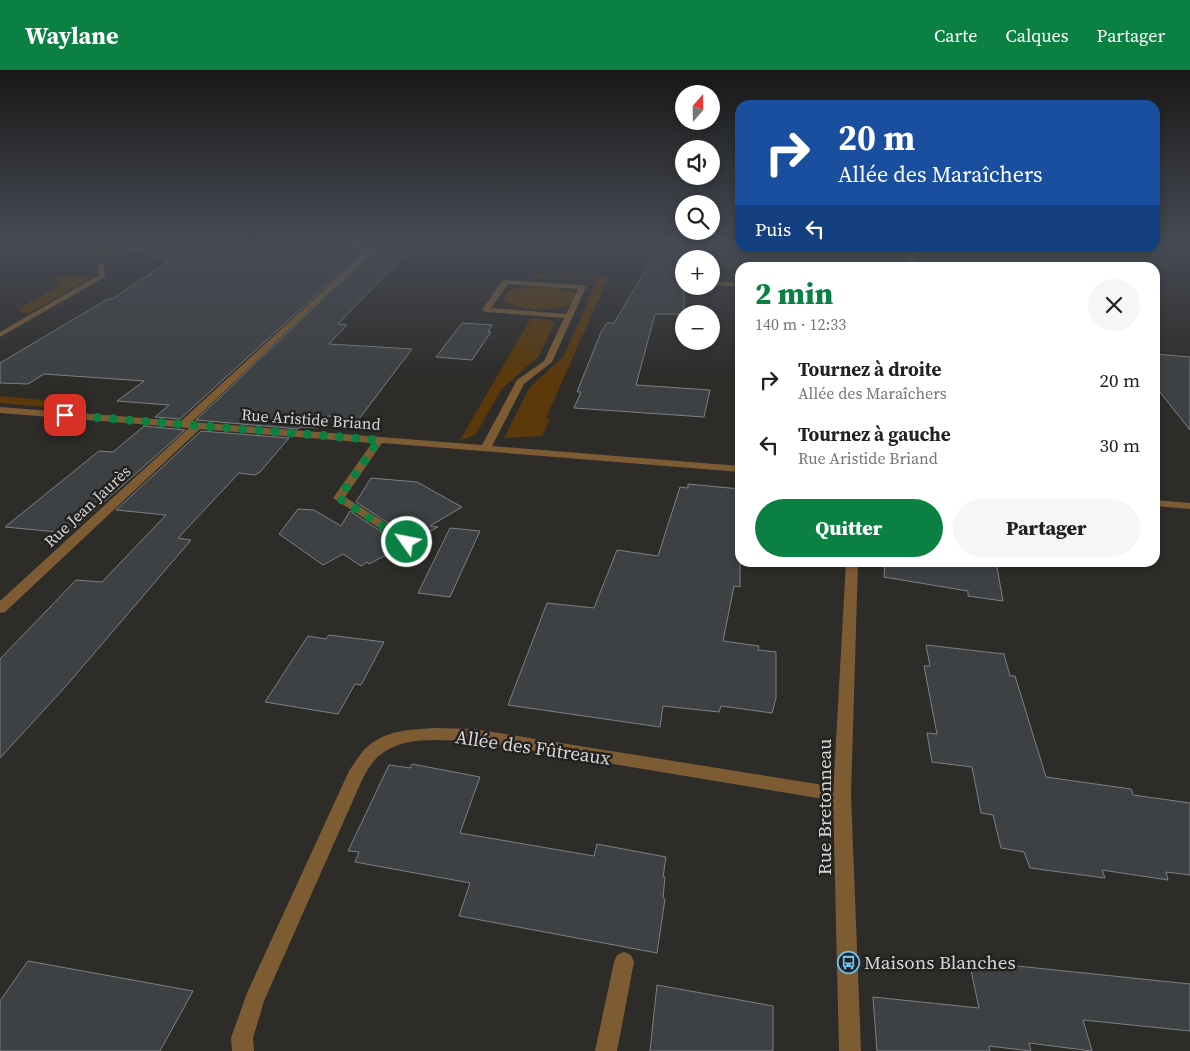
<!DOCTYPE html>
<html lang="fr">
<meta charset="utf-8">
<style>
body{margin:0;font-family:"Source Serif 4",serif;background:#f6f6f6;color:#222;height:100vh;display:flex;flex-direction:column;font-size:19px;white-space:nowrap}
*{box-sizing:border-box;margin:0}
p{font-size:16px;color:#767676}
.icon{flex:none;width:28px;height:28px;fill:none;stroke:currentColor;stroke-width:2;stroke-linecap:round;stroke-linejoin:round}
.map{position:relative;flex:1;overflow:hidden}
.side{position:absolute;left:735px;top:192px;width:425px;height:305px;display:flex;flex-direction:column;background:#fff;border-radius:15px;box-shadow:0 2px 8px #0003}
.side>*{flex:none}
.guide{position:absolute;left:735px;top:30px;width:425px;height:152px;border-radius:15px;box-shadow:0 2px 8px #0003;background:#1a4fa0;color:#fff;overflow:hidden}
.needle{width:32px;rotate:20deg}
.controls{position:absolute;left:675px;top:15px;display:grid;gap:10px}
.controls a{display:grid;place-items:center;width:45px;height:45px;border-radius:50%;background:#fff;box-shadow:0 2px 8px #0003;font-size:25px}
.pin{position:absolute;display:grid;place-items:center;width:42px;height:42px;color:#fff;margin:-21px;border-radius:10px;box-shadow:0 2px 8px #0006}
.me{position:absolute;width:55px;margin:-28px;rotate:303deg;stroke-linejoin:round;filter:drop-shadow(0 0 4px #0008)}
.turn{display:flex;align-items:center;gap:18px;height:105px;padding:0 20px;font-size:22px}
.turn .icon{width:65px;height:65px;stroke-width:2.5}
.turn b{display:block;font-size:35px;line-height:42px}
.then{display:flex;align-items:center;height:48px;padding:0 20px;background:#0003;gap:10px;font-size:19px}
.round{display:grid;place-items:center;flex:none;width:52px;height:52px;border-radius:26px;background:#f6f6f6}
.summary{display:flex;align-items:center;justify-content:space-between;height:85px;padding:0 20px}
h1{font-size:30px;font-weight:800;line-height:38px;color:#0b8043}
.button{display:flex;gap:10px;margin-top:auto;padding:10px 20px}
.button a{flex:1;height:58px;border-radius:30px;background:#0b8043;color:#fff;font-size:20px;font-weight:800;line-height:58px;text-align:center}
.button a+a{background:#f6f6f6;color:#222}
ul{padding:0;list-style:none}
li{display:flex;align-items:center;gap:15px;height:65px;padding:0 20px}
li div{flex:1}
li b{display:block;font-size:19px}
li em{font-style:normal}
header{display:flex;align-items:center;gap:30px;box-sizing:border-box;height:70px;padding:0 25px;background:#0b8043;color:#fff}
header strong{font-size:24px}
nav{display:flex;gap:28px;margin-inline-start:auto;font-size:18px}
.map>svg:first-child{display:block}
.green{fill:#5b390b}
.building{fill:#3e4143;stroke:#7c8082}
.lines{fill:none;stroke-linecap:round;stroke-linejoin:round}
.minor{fill:#7d5c34;fill-rule:evenodd}
.tertiary{fill:#7d5c34;fill-rule:evenodd}
.route{stroke:#0b8043;stroke-width:9;stroke-dasharray:0 16.2}
.labels{text-anchor:middle;stroke-width:5;stroke-linejoin:round;paint-order:stroke}
.street-label{font-size:16px;fill:#d7d6d4;stroke:#242220}
.near-street-label{font-size:19px;fill:#d7d6d4;stroke:#242220}
.near-poi-label{font-size:19px;fill:#d7d6d4;stroke:#242220;text-anchor:start}
</style>
<header>
<strong>Waylane</strong>
<nav><a>Carte</a><a>Calques</a><a>Partager</a></nav>
</header>
<div class="map">
<svg width="1190" height="981" viewBox="0 0 1190 981">
<rect width="100%" height="100%" fill="#2e2c29"/>
<!-- green -->
<path class="green" d="M75 173H106L114 183 99 185 83 184Z
M530 204 608 208 546 348 550 349 542 366 504 368 530 317 563 287 598 209 545 206 542 210Z
M80 205 90 206 91 208 29 243 18 242 23 239H17L60 216 54 207Z
M530 215 556 217 576 223 569 235C547 241 523 242 503 230L509 220Z
M531 248 547 249 555 253 539 286 501 320 476 364 470 367 460 370Z
M0 326 52 331 42 337 0 333Z"/>
<!-- building -->
<path class="building" d="M124 173H248L243 176 336 181 342 175 369 177 180 349 155 347 169 335 117 331 144 311 44 304 28 314 0 313V293L108 229H112L168 192 124 176Z
M660 176 684 178V244H655L636 315 710 320 704 347 574 338 581 322H577L601 262 607 253H614Z
M377 177 411 178 338 254 347 255 329 274 412 279 359 349 328 346 318 358 300 357 298 359 196 350Z
M462 253 492 255 488 262H491L472 290 436 287Z
M1155 284 1190 287V360L1155 316Z
M144 356 185 360 69 463 5 457 99 381 113 382Z
M201 361 289 368 260 402 255 405 239 403 178 468 191 470 66 616 0 688V589L76 510 102 512 166 445 116 440Z
M371 408 417 412 462 437 430 456 438 457 414 470 356 432Z
M688 414 740 419V517L734 516 723 571 759 576 758 580 776 582V628L772 643 721 636 719 642 663 636 660 657 508 635 547 533 594 538 617 480 658 486 680 417 688 418Z
M298 439 314 440 341 456 350 441 403 476 369 494 367 492 361 496 343 484 323 495 279 464Z
M450 458 480 461 450 527 418 523Z
M885 492H996L1003 531 968 526V521L884 507Z
M329 565 384 572 361 615 355 614 338 644 265 632 308 566 326 569Z
M926 575 1004 584 1010 606H1015L1046 707 1131 719 1133 725 1190 733V805L1166 802 1168 810 1102 800 1105 808 1030 798 1024 782 1001 778 993 745 981 743 972 697 932 692 927 663 937 664 924 596H930Z
M412 694 480 707 460 763 594 786 597 774 666 787 663 807H665L663 828 665 829 657 883 459 846 470 813 355 792 359 782 348 781 389 695 410 698Z
M28 891 193 921 160 981H0V931Z
M969 891 1190 914V961L1083 950 1092 981 1029 973 1031 981 989 976 990 981H877L873 927 979 938Z
M657 915 773 936V981H650Z"/>
<g class="lines">
<!-- minor -->
<path class="minor" d="M373 175 375 176V178L192 352 482 375 517 310 544 291 564 248 486 242 482 240 503 210 582 215 586 217 552 292 524 314 492 376 740 396V402L382 373 345 427 411 469 413 472 411 475 407 476 333 428 372 373 200 359 5 542 0 543V531L189 358 0 343V337L181 351ZM508 214 578 219 566 244 491 238Z
M101 193 104 195 105 207 0 267V262L99 205 98 195Z
M714 211 740 213V217L717 215H714Z
M1155 430 1190 433V439L1155 436Z
M436 658 474 659 842 718 848 720 851 725 848 730 842 732 474 671C444 671 405 664 380 685 372 691 367 701 362 710L264 931 253 968 254 981H232L231 968 247 923 349 701C355 693 360 683 368 676 387 660 413 659 436 658Z
M624 882 631 885 634 892 617 981H595L614 892 617 885Z"/>
<!-- tertiary -->
<path class="tertiary" d="M916 178H922L908 198H901Z
M846 492H858L851 725 861 981H839L833 725Z"/>
</g>
<!-- sky -->
<linearGradient id="sky" x2="0" y2="1"><stop stop-color="#191817"/><stop offset="0.56" stop-color="#464b54"/><stop offset="1" stop-color="#464b54" stop-opacity="0"/></linearGradient>
<rect width="1190" height="310" fill="url(#sky)"/>
<g class="lines">
<!-- route -->
<path class="route" d="M65 345 379 370 339 428 407 472"/>
</g>
<!-- icons -->
<defs>
<symbol id="bus-ring" viewBox="-11 -11 22 22"><circle r="9.5" fill="#242220" stroke="#69c4f1" stroke-width="1.5"/><path d="M-5-6H5V4H4V6H2V4H-2V6H-4V4H-5ZM-3.5-4V0h7V-4ZM-3.5 1.2v1.5H-2V1.2ZM2 1.2v1.5H3.5V1.2Z" fill="#69c4f1"/></symbol>
</defs>
<g fill-rule="evenodd">
<use href="#bus-ring" x="836" y="880" width="25" height="25"/>
</g>
<g class="labels">
<!-- street labels -->
<g class="street-label">
<text transform="translate(311 349) rotate(4)" y="6">Rue Aristide Briand</text>
<text transform="translate(87 436) rotate(-43)" y="6">Rue Jean Jaurès</text>
</g>
<!-- near-street labels -->
<g class="near-street-label">
<text transform="translate(533 677) rotate(8)" y="7">Allée des Fûtreaux</text>
<text transform="translate(824 737) rotate(-90)" y="7">Rue Bretonneau</text>
</g>
<!-- near-poi labels -->
<g class="near-poi-label">
<text x="864" y="899">Maisons Blanches</text>
</g>
</g>
</svg>
<div class="controls">
<a><svg class="needle" viewBox="-14 -14 28 28"><path d="M0-13l5 13h-10z" fill="#e53935"/><path d="M0 13l5-13h-10z" fill="#767676"/></svg></a>
<a><svg class="icon" aria-label="sound" viewBox="0 0 24 24"><path d="M4 9h4l5-4v14l-5-4H4zM17 9q2 3 0 6"/></svg></a>
<a><svg class="icon" aria-label="search" viewBox="0 0 24 24"><circle cx="10" cy="10" r="6"/><path d="M15 15l6 6"/></svg></a>
<a>+</a>
<a>−</a>
</div>
<div class="pin" style="left:65px;top:345px;background:#d93025"><svg class="icon" aria-label="arrive" viewBox="0 0 24 24"><path d="M6 21V4h12l-3 4 3 4H6"/></svg></div>
<svg class="me" style="left:407px;top:472px" viewBox="-20 -20 40 40"><circle r="17" fill="#0b8043" stroke="#fff" stroke-width="3"/><path d="M0-11L8 9 0 5-8 9z" fill="#fff"/></svg>
<div class="guide">
<div class="turn"><svg class="icon" aria-label="right" viewBox="0 0 24 24"><path d="M7 20v-9h11M14 6l5 5-5 5"/></svg><div><b>20 m</b>Allée des Maraîchers</div></div>
<div class="then">Puis<svg class="icon" aria-label="left" viewBox="0 0 24 24"><path d="M17 20v-9H6M10 6l-5 5 5 5"/></svg></div>
</div>
<section class="side">
<div class="summary"><div><h1>2 min</h1><p>140 m · 12:33</p></div><a class="round"><svg class="icon" aria-label="close" viewBox="0 0 24 24"><path d="M6 6l12 12M18 6L6 18"/></svg></a></div>
<ul>
<li><svg class="icon" aria-label="right" viewBox="0 0 24 24"><path d="M7 20v-9h11M14 6l5 5-5 5"/></svg><div><b>Tournez à droite</b><p>Allée des Maraîchers</p></div><em>20 m</em></li>
<li><svg class="icon" aria-label="left" viewBox="0 0 24 24"><path d="M17 20v-9H6M10 6l-5 5 5 5"/></svg><div><b>Tournez à gauche</b><p>Rue Aristide Briand</p></div><em>30 m</em></li>
</ul>
<div class="button"><a>Quitter</a><a>Partager</a></div>
</section>
</div>
